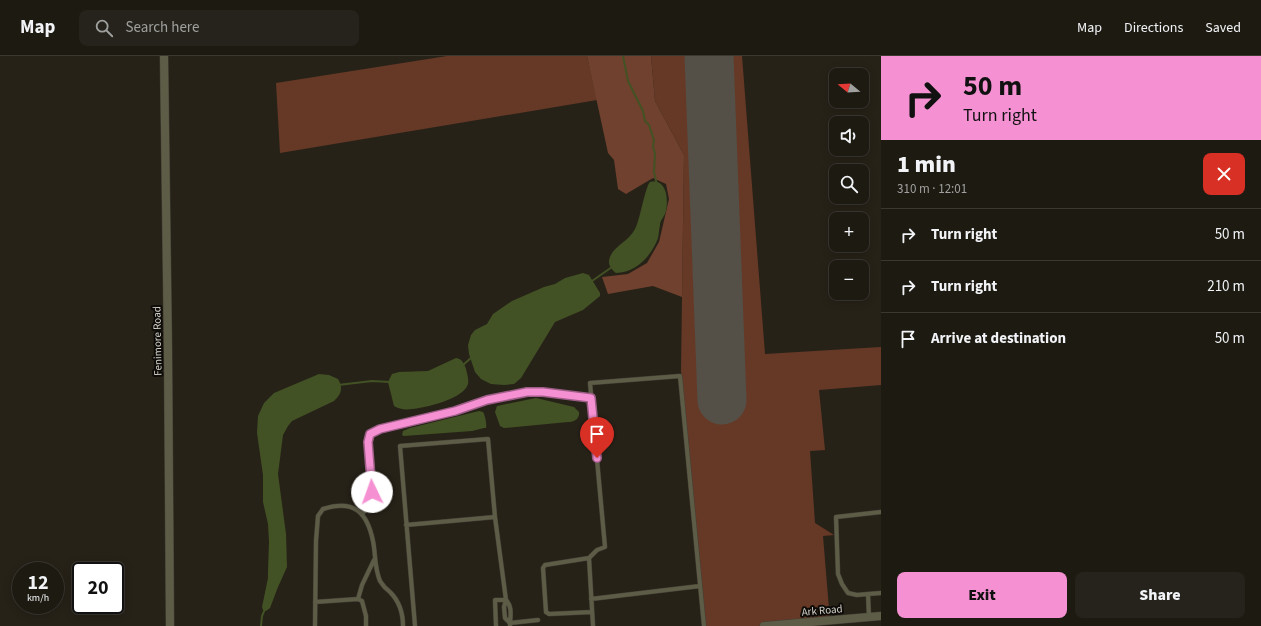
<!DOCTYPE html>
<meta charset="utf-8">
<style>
body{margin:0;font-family:"Source Sans 3",sans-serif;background:#25231b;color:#f1f3f6;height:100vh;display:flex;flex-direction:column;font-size:15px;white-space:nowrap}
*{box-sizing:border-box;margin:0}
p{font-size:13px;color:#a0a19f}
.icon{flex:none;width:22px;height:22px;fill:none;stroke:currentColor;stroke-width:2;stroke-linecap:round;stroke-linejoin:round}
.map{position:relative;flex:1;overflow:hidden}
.details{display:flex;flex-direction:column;background:#1d1a12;width:380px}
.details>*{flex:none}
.hud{background:#f591d2;color:#111;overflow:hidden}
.needle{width:26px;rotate:288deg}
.tools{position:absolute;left:829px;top:12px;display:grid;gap:8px}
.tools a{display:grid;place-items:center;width:40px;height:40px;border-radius:8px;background:#1d1a12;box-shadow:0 2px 10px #0003,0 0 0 1px #3b3832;font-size:20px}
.speed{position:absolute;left:12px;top:506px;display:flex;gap:8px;font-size:20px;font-weight:700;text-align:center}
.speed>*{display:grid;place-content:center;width:52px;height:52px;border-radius:50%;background:#1d1a12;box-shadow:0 2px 10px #0003,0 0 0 1px #3b3832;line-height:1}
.speed small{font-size:10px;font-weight:400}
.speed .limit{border:2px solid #111;border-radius:6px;background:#fff;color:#111}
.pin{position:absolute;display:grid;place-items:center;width:34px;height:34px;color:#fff;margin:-41px -17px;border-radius:50% 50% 50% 0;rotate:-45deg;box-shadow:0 0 4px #0007}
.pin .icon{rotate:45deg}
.me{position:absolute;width:44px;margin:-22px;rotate:357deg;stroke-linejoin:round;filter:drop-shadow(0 0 3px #0008)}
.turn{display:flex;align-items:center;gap:14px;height:84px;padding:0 16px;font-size:18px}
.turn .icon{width:52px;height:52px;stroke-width:2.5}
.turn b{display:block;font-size:28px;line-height:34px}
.round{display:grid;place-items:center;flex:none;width:42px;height:42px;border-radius:8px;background:#25231b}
.headline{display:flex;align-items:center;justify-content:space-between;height:68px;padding:0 16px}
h1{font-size:24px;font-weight:800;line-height:30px}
.action{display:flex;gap:8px;margin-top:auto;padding:8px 16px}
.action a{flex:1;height:46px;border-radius:8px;background:#f591d2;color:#111;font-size:16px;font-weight:800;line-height:46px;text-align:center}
.action a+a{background:#25231b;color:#f1f3f6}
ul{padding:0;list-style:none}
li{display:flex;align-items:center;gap:12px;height:52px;padding:0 16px;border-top:1px solid #3b3832}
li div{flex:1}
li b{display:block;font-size:15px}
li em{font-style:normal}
header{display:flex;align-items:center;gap:24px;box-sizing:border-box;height:56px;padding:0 20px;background:#1d1a12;border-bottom:1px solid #3b3832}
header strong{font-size:19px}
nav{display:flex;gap:22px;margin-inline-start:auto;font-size:14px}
.search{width:280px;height:36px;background:#25231b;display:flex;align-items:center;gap:10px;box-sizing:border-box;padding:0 14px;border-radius:8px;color:#a0a19f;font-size:15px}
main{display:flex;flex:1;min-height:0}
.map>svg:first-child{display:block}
.green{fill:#663927}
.forest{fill:#6f412e}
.water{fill:#425224}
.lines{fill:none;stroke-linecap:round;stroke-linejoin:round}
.stream{stroke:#425224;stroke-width:2}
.runway{stroke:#545047;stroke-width:49}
.service-casing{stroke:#433e34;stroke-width:5}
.minor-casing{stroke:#433e34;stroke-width:9}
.service{stroke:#5d5c47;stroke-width:4}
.minor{stroke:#5d5c47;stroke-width:8}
.route-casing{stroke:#9f5e88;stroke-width:10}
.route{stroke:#f591d2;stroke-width:7}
.labels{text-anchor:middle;stroke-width:4;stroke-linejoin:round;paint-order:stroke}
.street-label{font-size:11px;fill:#d4d1ca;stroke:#0e0c08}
</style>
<header>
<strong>Map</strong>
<div class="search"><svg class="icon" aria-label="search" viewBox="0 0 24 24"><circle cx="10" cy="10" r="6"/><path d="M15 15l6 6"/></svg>Search here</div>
<nav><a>Map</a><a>Directions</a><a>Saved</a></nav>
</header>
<main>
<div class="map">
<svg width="881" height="570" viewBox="0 0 881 570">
<rect width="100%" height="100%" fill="#272218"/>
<!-- green -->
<path class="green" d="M447 0H587L597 44 280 97 276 27Z
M651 0H742L765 298 881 291V329L819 334 825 394 810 395 815 467 834 479 823 480 830 565 769 570H703L681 315 684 99 655 45Z"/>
<!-- forest -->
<path class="forest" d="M587 0H651L655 45 684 99 682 241 653 230 608 238 602 221 628 218 647 207 659 186 669 143 666 128 653 122 626 138 618 133 614 104 608 97Z"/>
<!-- water -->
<path class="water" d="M650 126C668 122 669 147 665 158 663 162 660 165 660 169 659 173 659 178 658 182 652 199 636 217 616 217 611 213 607 208 610 201 614 190 629 185 635 173 640 164 645 131 650 126Z
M583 217 589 219 600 237V240L583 254 555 266 521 322 514 328 504 329 491 328 481 323 475 316 469 298 468 289 471 279 475 274 487 268 493 258 512 245 544 231 555 228 565 222Z
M456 302C462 303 464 307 466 313 467 317 469 324 468 328 464 343 425 352 412 353 405 354 399 353 394 350L388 326 392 318 399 316 428 315Z
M319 318 329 319 338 323C343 331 342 338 334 345L292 365 288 370 283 379 278 418 286 478 287 511 278 531 270 552 266 555 263 554 262 551 268 522V515L269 486 268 468 263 446V419L257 377 258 360 264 347 274 337Z
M536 342 574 351 579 356C580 363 574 366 568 366L504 372 500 370 495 356 497 350Z
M479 355 483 356C485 359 487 368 486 372H484L472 375 404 380 402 379 403 375 410 372Z"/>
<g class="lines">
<!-- stream -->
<path class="stream" d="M623 0 628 25 643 55 645 65 649 69 654 84 653 90 655 98 654 116 657 129
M592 225 612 211
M463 309 472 301
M338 329 372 325 390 326
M261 570 262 560 265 553"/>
<!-- runway -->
<path class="runway" d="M709 0 722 344"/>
<defs>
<path id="service" d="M362 459 370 445 372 436 368 386 370 378 380 373 455 355 487 344 527 336H543L591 342
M406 469 495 461
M589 502 545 509 543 512 546 556 549 558 592 556
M868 538 881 537
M358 543 362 529 374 504
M591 543 700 530
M506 544C513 551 510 561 510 570
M315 546 358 543 362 545 366 560V570
M869 561 868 538 857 539 848 537 842 528 838 518 836 461 881 456
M315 570 316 485 318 460 323 453C354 443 367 456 373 485 376 500 374 510 380 525 383 530 386 533 390 536 400 546 403 557 403 570
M415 570 400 390 488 383 495 461 506 544 504 551 505 562 510 567 538 564
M496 570 495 544H506
M593 570 589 502 597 494 605 491 590 327 680 320 704 570"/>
<path id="minor" d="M164 0 168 294 170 570
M764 570 881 560"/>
</defs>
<!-- service casing -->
<use href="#service" class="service-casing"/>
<!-- minor casing -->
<use href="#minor" class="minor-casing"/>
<!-- service -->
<use href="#service" class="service"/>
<!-- minor -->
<use href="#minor" class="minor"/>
</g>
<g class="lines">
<defs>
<path id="route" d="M372 436 368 386 370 378 380 373 455 355 487 344 527 336H543L591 342 597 402"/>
</defs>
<!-- route casing -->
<use href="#route" class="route-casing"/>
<!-- route -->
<use href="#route" class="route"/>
</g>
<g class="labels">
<!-- street labels -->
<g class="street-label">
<text transform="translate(157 285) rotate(-91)" y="4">Fenimore Road</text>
<text transform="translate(822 554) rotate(-5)" y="4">Ark Road</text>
</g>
</g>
</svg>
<div class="tools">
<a><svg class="needle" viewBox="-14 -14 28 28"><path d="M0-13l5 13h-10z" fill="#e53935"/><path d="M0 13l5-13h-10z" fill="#a0a19f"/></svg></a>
<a><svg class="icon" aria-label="sound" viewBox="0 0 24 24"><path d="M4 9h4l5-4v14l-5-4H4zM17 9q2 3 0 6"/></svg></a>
<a><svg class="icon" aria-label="search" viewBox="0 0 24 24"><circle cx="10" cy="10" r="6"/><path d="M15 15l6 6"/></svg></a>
<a>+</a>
<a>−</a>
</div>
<div class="speed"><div>12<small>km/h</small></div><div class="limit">20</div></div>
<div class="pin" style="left:597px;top:402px;background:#d93025"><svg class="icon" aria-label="arrive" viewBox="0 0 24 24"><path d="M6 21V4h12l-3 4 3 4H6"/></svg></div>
<svg class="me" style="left:372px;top:436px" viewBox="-20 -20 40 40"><circle r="19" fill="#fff"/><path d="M0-13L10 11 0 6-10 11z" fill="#f591d2"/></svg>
</div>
<section class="details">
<div class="hud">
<div class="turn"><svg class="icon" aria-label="right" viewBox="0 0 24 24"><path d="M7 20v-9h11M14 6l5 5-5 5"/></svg><div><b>50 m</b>Turn right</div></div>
</div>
<div class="headline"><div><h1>1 min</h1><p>310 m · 12:01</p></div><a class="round" style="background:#d93025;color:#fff"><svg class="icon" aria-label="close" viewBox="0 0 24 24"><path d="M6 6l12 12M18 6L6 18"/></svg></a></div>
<ul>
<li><svg class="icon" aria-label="right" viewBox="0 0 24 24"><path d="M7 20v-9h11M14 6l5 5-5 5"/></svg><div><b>Turn right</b></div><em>50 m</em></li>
<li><svg class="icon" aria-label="right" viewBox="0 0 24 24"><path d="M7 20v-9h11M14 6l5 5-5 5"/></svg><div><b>Turn right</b></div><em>210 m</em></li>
<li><svg class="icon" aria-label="arrive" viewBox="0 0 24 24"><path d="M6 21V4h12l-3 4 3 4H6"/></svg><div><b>Arrive at destination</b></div><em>50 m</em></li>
</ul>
<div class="action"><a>Exit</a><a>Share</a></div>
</section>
</main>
